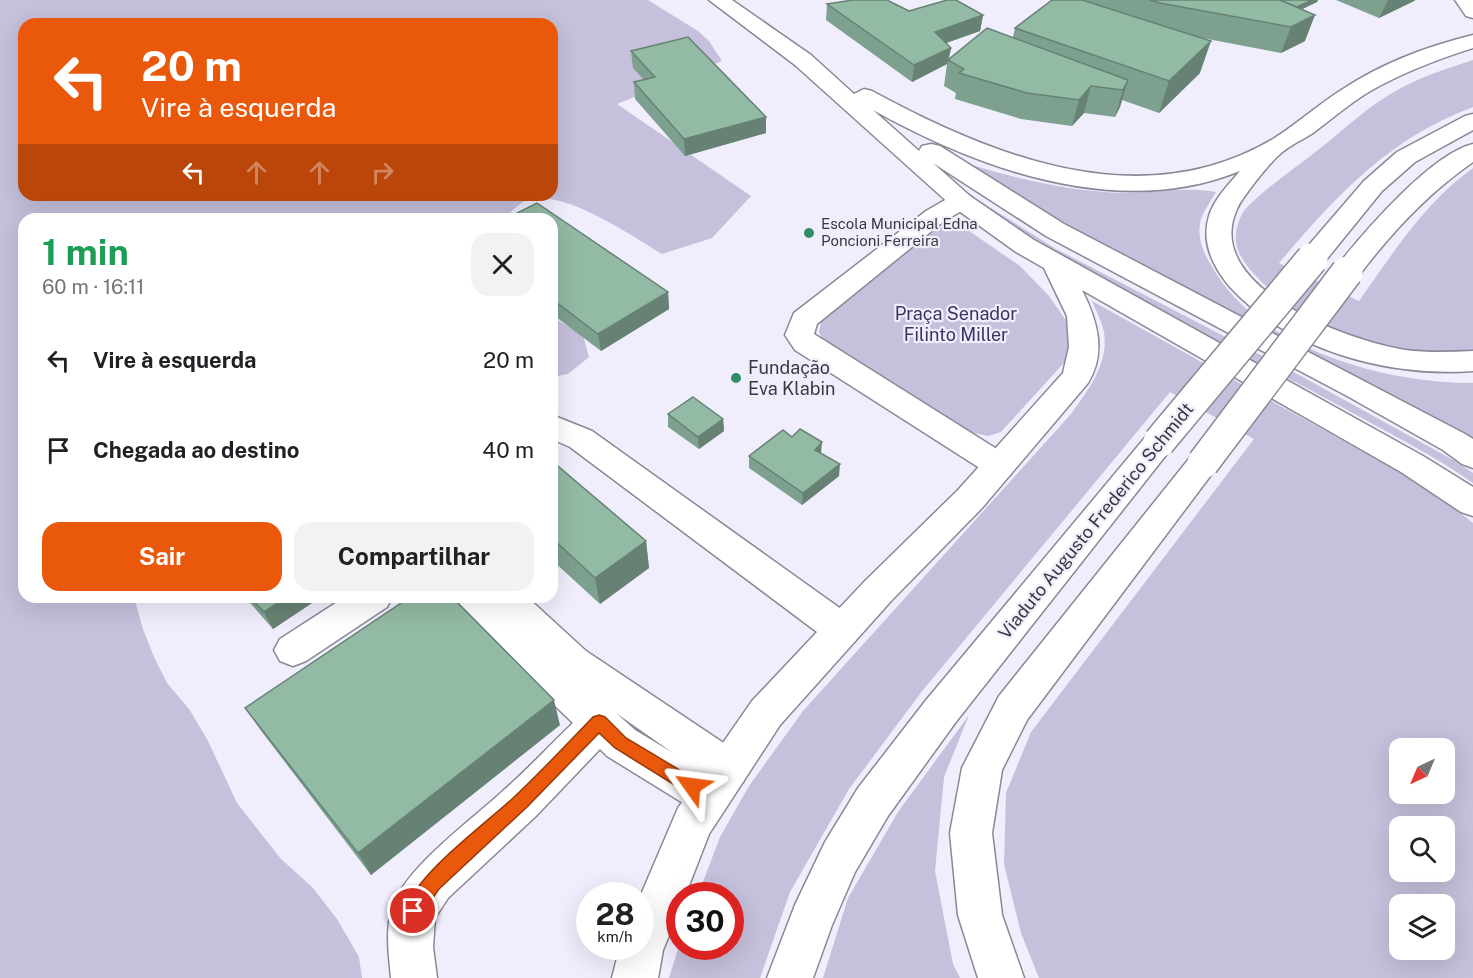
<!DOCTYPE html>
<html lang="pt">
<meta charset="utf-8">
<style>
body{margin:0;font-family:"Public Sans",sans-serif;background:#f2f2f2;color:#202124;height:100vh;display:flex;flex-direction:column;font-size:22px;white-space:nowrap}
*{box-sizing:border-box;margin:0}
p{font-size:20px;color:#757577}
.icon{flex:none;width:33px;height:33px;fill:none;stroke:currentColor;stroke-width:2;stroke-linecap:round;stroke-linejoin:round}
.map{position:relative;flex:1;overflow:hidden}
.panel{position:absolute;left:18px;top:213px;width:540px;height:390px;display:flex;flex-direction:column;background:#fff;border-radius:18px;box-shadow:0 6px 24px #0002}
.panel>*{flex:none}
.guide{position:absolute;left:18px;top:18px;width:540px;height:183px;border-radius:18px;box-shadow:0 6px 24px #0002;background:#ea580c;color:#fff;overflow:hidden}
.needle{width:39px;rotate:224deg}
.fabs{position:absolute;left:1389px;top:738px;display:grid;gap:12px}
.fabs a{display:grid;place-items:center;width:66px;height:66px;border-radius:12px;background:#fff;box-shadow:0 6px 24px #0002;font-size:30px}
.speed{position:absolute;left:576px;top:882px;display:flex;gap:12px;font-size:30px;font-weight:700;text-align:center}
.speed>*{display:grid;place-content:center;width:78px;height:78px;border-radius:50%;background:#fff;box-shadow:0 6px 24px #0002;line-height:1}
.speed small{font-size:15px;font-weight:400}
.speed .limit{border:9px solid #d22;background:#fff;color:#111}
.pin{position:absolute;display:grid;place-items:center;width:51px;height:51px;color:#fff;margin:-26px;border:3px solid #fff;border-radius:50%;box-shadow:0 2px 6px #0007}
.me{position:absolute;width:66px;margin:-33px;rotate:301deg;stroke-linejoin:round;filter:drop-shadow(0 0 4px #0008)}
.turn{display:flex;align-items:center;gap:21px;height:126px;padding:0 24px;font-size:27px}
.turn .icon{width:78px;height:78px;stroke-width:2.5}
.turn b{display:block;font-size:42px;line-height:51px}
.lanes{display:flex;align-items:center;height:57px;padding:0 24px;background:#0003;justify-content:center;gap:30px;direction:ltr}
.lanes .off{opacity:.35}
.round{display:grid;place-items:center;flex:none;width:63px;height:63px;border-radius:18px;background:#f2f2f2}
.headline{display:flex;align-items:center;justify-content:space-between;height:102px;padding:0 24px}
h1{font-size:36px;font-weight:700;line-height:45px;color:#1e9e55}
.action{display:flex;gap:12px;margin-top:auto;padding:12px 24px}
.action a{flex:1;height:69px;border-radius:18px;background:#ea580c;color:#fff;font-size:24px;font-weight:700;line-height:69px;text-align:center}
.action a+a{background:#f2f2f2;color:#202124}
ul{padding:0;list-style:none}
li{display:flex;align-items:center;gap:18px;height:90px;padding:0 24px}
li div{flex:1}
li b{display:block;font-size:22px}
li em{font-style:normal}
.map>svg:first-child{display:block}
.green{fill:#c5c0db;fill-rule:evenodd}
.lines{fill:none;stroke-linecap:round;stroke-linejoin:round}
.minor-casing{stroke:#8a8897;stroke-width:3}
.major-casing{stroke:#8a8897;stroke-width:3}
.highway-casing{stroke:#8a8897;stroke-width:3}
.minor{fill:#fff;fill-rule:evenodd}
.major{fill:#fff;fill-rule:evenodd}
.highway{fill:#fff;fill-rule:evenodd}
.highway-bridge-casing{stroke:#8a8897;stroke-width:34;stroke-linecap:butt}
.highway-bridge{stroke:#fff;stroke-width:31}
.wall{fill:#7ea08e}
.shaded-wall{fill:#678274}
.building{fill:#93baa5;stroke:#678274;stroke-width:1.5}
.route{fill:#ea580c;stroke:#983908;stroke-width:1.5}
.poi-dot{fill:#2f8d65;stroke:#f0edfd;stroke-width:2}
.labels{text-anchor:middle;stroke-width:4.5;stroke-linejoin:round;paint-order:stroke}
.far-poi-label{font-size:15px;fill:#3a393f;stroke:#f0edfd;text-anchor:start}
.park-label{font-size:18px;fill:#3e3261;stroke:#f0edfd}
.poi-label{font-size:18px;fill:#3a393f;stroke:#f0edfd;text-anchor:start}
.street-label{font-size:18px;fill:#3a393f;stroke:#f0edfd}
</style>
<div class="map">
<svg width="1473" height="978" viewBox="0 0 1473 978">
<rect width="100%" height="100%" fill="#f0edfd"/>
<!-- green -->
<path class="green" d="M0 0H648L698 31 709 41 722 61 617 104 751 196 712 238 662 254C630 235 567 191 530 199 521 201 510 213 504 219H24V597H134L143 629 154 657 167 683 189 709 207 739 237 803 281 859 312 887 337 919 359 957 362 978H0ZM24 24H552V195H24Z
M1473 60V107C1389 138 1335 197 1279 263L1359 301C1393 253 1425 202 1473 168V354C1390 361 1312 338 1255 275 1238 257 1229 240 1242 214 1249 200 1302 163 1318 150 1345 129 1370 104 1401 88 1423 76 1449 68 1473 60Z
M972 165C1021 180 1069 191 1120 193 1152 194 1185 186 1216 192 1211 201 1201 214 1200 224 1197 243 1207 259 1217 275 1265 350 1388 384 1473 383V440L1110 250 1005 190Z
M975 198 1056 249 1301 376 1455 461 1473 473V483C1435 456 1392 435 1351 412 1225 343 1092 283 975 198Z
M952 223 962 226 1020 266 1049 296 1072 329V354L1001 432 988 436 970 432 823 341 819 332 822 319 938 228Z
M1092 301 1433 491 1473 523V978H1039L1021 933 1004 864 1006 793 1031 732 1254 439 1170 392 923 690 849 789 790 892 760 978H669L679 946H730V896L698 895 720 837 749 786 803 711 1071 414C1088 390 1109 364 1104 332 1102 322 1096 311 1092 301ZM1400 748H1444V794H1400ZM1400 826H1444V872H1400ZM1400 904H1444V950H1400Z
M552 317 583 335 589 357 568 374 552 377Z
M969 715 944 777 935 871 953 964 960 978H823L848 898 898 812Z"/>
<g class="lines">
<defs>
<path id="minor" d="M1455 0H1473V18L1466 16Z
M961 193 970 196 974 201 970 206 944 221 817 324 814 334 1011 458 1016 466 1011 474 1000 478 989 474 795 350 785 335 794 313 926 211 952 196Z
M552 415 592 431 855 619 860 630 855 641 842 645 829 641 570 447 552 439Z
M345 597H392L387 607 306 661 293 666 280 661 274 650 280 639Z
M448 597H527L586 651 743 756 749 769 743 782 729 788 726 786 731 797 724 811 710 816 696 811 607 756 600 749 536 816 448 898 435 918 433 947 437 978H391C389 956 385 930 392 909 404 868 472 820 504 790 528 769 550 745 573 723L453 607ZM616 713 673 753 635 730Z"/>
<path id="major" d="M709 0H732L811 55 814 60 811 65 803 67 795 65Z"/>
<path id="highway" d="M1473 35V48C1438 59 1404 72 1372 90 1351 102 1333 118 1313 133 1302 140 1288 146 1279 155 1268 165 1243 196 1237 209 1201 288 1349 341 1405 350 1428 353 1450 352 1473 351V371C1388 377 1289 351 1230 287 1213 267 1201 242 1209 216 1214 199 1229 184 1240 171 1119 220 981 170 873 110L919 151 922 146 931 144 940 146 1064 224 1465 434 1473 439V468L1462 464 1443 450 1349 397 1046 236 933 163 970 196 1034 240 1423 456 1473 487V516L1461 512 1401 472 1082 290C1097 320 1107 352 1088 383L982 508 891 601 780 725 709 834 685 896H680V909L663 950 658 978H612L620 946H640V897L678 808 752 701 865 581 958 490 1063 373 1069 347 1067 316 1044 268 1016 252 952 206 795 65 792 60 795 55 803 53 811 55 854 94 864 89 872 91C993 157 1142 217 1273 139 1297 124 1319 104 1343 89 1382 63 1428 46 1473 35Z
M1473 114V130L1415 162 1382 191 1322 265 1312 267 1302 265 1298 259 1302 253 1364 181 1397 152 1465 116Z
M1473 144V162C1427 194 1390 234 1357 278L1347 281 1337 278 1333 272 1337 266C1365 231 1431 154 1473 144Z
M1159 430 1170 434 1175 442 1170 450 955 723 888 816 855 872 832 925 813 978H767L795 905 825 842 858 788 927 699 1148 434Z
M1203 451 1214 455 1219 463 1214 471 1027 720 1002 770 992 833 1002 915 1024 978H978L958 915 950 833 962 768 999 696 1192 455Z"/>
</defs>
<!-- minor casing -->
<use href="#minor" class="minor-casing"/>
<!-- major casing -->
<use href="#major" class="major-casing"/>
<!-- highway casing -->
<use href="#highway" class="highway-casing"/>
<!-- minor -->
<use href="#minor" class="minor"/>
<!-- major -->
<use href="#major" class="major"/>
<!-- highway -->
<use href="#highway" class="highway"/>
<defs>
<path id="highway-bridge" d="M1159 442 1312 259
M1203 463 1347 272"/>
</defs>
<!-- highway-bridge casing -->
<use href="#highway-bridge" class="highway-bridge-casing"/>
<!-- highway-bridge -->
<use href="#highway-bridge" class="highway-bridge"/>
</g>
<!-- wall -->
<path class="wall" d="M1084 0H1318L1317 2 1302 9 1305 41 1281 53 1197 37 1200 73 1159 113 1122 100 1120 107 1115 117 1084 113 1072 126 1021 119 955 99 956 93 944 86 947 64 912 82 826 20 827 4 909 11 983 15 980 31 946 43 951 48 949 59 1013 37 1015 28Z
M1336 0H1415L1414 1 1379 18Z
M631 51 766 133 685 156 635 99 634 82 644 80 633 68Z
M552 219 668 292 669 309 601 351 552 314Z
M668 414 723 419 724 431 699 449 668 427Z
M792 437 822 454 839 476 802 505 749 468V456Z
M552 461 646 541 649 568 600 604 552 560Z
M245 597H321L273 629Z
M245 708 560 725 371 875 262 732Z"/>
<!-- shaded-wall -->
<path class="shaded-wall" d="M1312 0H1318L1317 2 1282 19 1284 13Z
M1388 0H1415L1414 1 1379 18Z
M983 15 980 31 932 48 935 32Z
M1315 15 1305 41 1281 53 1291 27Z
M1211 41 1200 73 1159 113 1169 81Z
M951 48 947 64 912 82 914 65Z
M1128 80 1120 107 1115 117 1123 90Z
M1091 86 1084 113 1072 126 1079 100Z
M766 117V133L685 156 684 139Z
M668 292 669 309 601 351 598 334Z
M723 419 724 431 699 449 698 437Z
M822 442 821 454 815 450Z
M840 464 839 476 802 505 803 493Z
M646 541 649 568 600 604 595 578Z
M287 597H321L273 629 264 612Z
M554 700 560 725 371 875 358 853Z"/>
<!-- building -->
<path class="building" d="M853 0H887L909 11 947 0H956L983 15 935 32 951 48 914 65 827 4Z
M1052 0H1082L1211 41 1169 81 1015 28Z
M1150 0H1280L1315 15 1291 27 1160 3Z
M1280 0H1312L1297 7Z
M987 28 1128 80 1123 90 1091 86 1079 100 1027 93 959 73 964 69 948 60Z
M688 37 766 117 684 139 634 82 655 77 631 51Z
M537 203 668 292 598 334 552 299V219H505Z
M693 397 723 419 698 437 668 414Z
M800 429 822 442 815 450 840 464 803 493 749 456 783 430 792 437Z
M552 461 646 541 595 578 552 538Z
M250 597H287L264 612Z
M410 597H452L554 700 358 853 245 708Z"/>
<!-- route -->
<path class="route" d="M599 715 605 717 626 738 698 781 700 786 698 792 692 794 686 792 615 748 599 733 527 807 439 889 419 918 413 920 407 918 404 911C420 871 479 829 512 799 540 773 566 745 593 717Z"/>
<!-- markers -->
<g class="poi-dot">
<circle cx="809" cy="233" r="6"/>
<circle cx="736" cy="378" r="6"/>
</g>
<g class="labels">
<!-- far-poi labels -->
<g class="far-poi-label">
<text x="821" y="229">Escola Municipal Edna<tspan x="821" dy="17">Poncioni Ferreira</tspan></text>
</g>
<!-- park labels -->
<g class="park-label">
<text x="956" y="320">Praça Senador<tspan x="956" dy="21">Filinto Miller</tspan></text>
</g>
<!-- poi labels -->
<g class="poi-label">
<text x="748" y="374">Fundação<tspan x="748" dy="21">Eva Klabin</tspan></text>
</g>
<!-- street labels -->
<g class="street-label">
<text transform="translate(1096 521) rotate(-51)" y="6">Viaduto Augusto Frederico Schmidt</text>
</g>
</g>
</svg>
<div class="fabs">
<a><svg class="needle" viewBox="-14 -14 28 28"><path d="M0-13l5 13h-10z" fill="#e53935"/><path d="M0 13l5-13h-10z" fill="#757577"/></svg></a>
<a><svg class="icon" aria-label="search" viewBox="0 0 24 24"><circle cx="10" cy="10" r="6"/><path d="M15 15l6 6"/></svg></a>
<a><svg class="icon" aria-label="layers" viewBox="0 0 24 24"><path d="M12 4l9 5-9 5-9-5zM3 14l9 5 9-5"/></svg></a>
</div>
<div class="speed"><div>28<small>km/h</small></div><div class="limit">30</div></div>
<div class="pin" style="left:413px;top:911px;background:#d93025"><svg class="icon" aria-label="arrive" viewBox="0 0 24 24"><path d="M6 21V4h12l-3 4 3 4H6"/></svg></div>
<svg class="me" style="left:692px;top:786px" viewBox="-20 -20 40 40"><path d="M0-17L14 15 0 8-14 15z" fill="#ea580c" stroke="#fff" stroke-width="4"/></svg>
<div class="guide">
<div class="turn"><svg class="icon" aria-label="left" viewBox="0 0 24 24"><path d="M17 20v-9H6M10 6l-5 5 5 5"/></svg><div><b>20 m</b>Vire à esquerda</div></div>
<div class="lanes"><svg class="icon" aria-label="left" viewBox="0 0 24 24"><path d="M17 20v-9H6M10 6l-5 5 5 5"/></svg><svg class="icon off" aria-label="ahead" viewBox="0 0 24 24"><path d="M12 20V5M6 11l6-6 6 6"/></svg><svg class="icon off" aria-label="ahead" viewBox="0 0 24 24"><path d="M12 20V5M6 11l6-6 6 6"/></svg><svg class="icon off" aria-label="right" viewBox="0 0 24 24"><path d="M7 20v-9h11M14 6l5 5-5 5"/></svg></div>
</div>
<section class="panel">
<div class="headline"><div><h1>1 min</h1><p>60 m · 16:11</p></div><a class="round"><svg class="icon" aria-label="close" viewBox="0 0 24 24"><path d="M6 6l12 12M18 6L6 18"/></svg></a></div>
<ul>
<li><svg class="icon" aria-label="left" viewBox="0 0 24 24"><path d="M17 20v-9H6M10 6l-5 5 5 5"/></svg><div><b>Vire à esquerda</b></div><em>20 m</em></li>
<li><svg class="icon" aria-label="arrive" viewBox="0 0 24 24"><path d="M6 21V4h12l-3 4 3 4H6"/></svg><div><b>Chegada ao destino</b></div><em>40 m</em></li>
</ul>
<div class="action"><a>Sair</a><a>Compartilhar</a></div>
</section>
</div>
